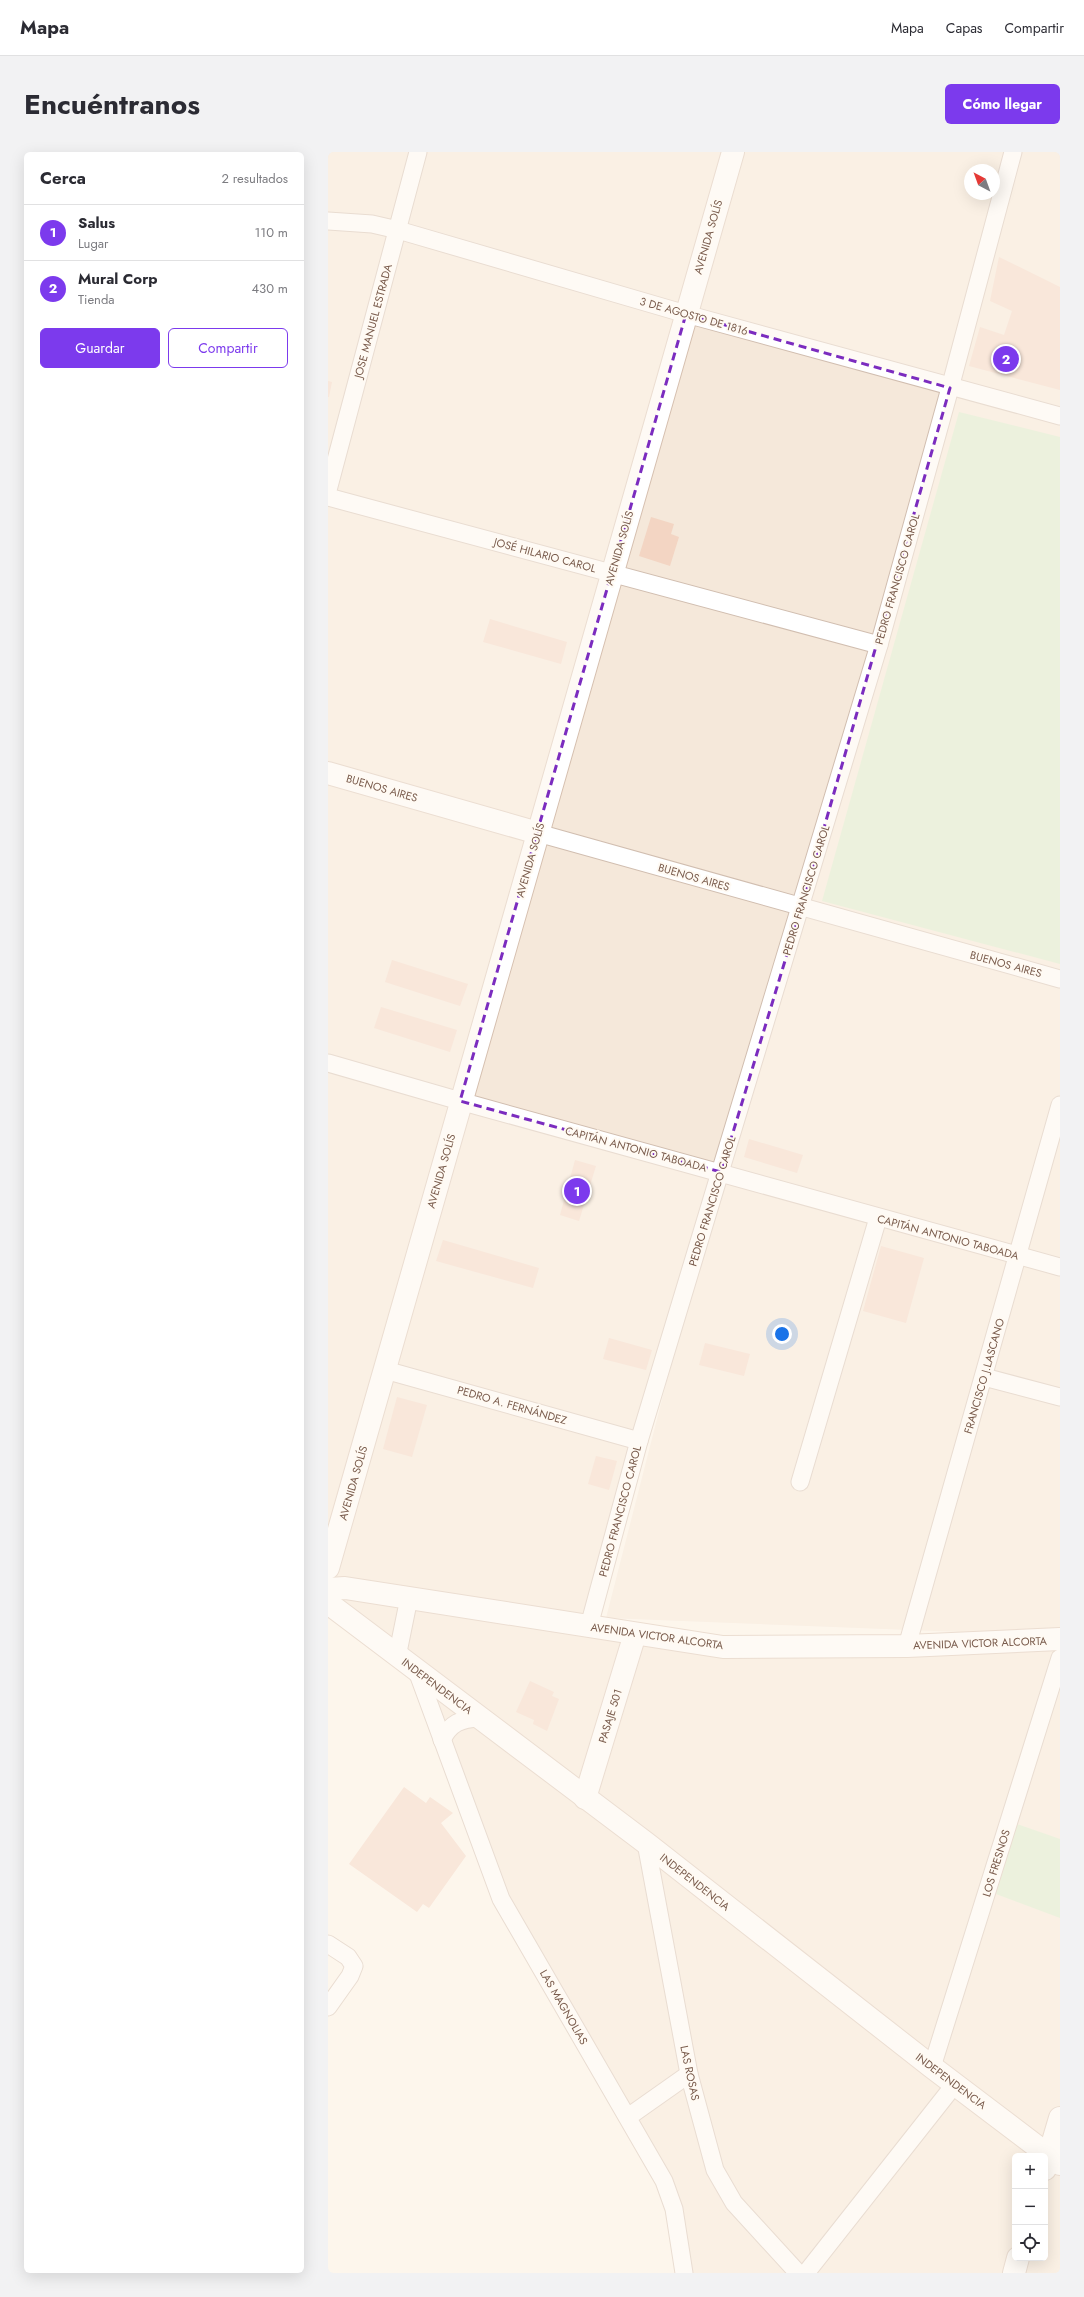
<!DOCTYPE html>
<html lang="es">
<meta charset="utf-8">
<style>
body{margin:0;font-family:Jost,sans-serif;background:#f2f2f3;color:#2b2b33}
.controls{position:absolute;right:12px;bottom:12px;display:grid;overflow:hidden;border-radius:6px;box-shadow:0 4px 16px #0002}
.controls button{width:36px;height:36px;display:grid;place-items:center;padding:0;border:0;border-bottom:1px solid #e1e1e2;background:#fff;color:#2b2b33;font:20px sans-serif}
.compass{position:absolute;left:636px;top:12px;width:36px;height:36px;border-radius:50%;background:#fff;box-shadow:0 4px 16px #0002;rotate:319deg}
.you{position:absolute;left:454px;top:1182px;width:14px;height:14px;margin:-10px;border:3px solid #fff;border-radius:50%;background:#1a73e8;box-shadow:0 0 0 6px #1a73e833}
.badge{display:grid;place-items:center;width:26px;height:26px;border-radius:50%;background:#7c3aed;color:#fff;font-size:13px;font-weight:700}
.pin{position:absolute;translate:-50% -50%;border:2px solid #fff;box-shadow:0 1px 4px #0006}
.list{margin:0;padding:0;list-style:none}
h2{display:flex;justify-content:space-between;align-items:center;height:52px;margin:0;padding:0 16px;font-size:17px}
h2 small{font-size:13px;font-weight:400;color:#7c7c81}
.list li{display:grid;grid-template-columns:26px 1fr auto;gap:12px;align-items:center;box-sizing:border-box;height:56px;padding:0 16px;border-top:1px solid #e1e1e2}
.list b{display:block;font-size:15px;white-space:nowrap}
.list p{margin:0;font-size:13px;white-space:nowrap;color:#7c7c81}
.list em{font-size:13px;font-style:normal;color:#7c7c81}
.actions{display:flex;gap:8px;padding:12px 16px}
.actions a{flex:1;padding:9px 0;border:1px solid #7c3aed;border-radius:6px;text-align:center;font-size:14px;color:#7c3aed}
.actions .main{background:#7c3aed;color:#fff}
.icon{flex:none;width:22px;height:22px;fill:none;stroke:currentColor;stroke-width:2;stroke-linecap:round;stroke-linejoin:round}
.map{position:relative;flex:none;width:732px;height:2121px;overflow:hidden;border-radius:6px}
header{display:flex;align-items:center;gap:24px;box-sizing:border-box;height:56px;padding:0 20px;background:#fff;border-bottom:1px solid #e1e1e2}
header strong{font-size:19px}
nav{display:flex;gap:22px;margin-inline-start:auto;font-size:14px}
.intro{display:flex;align-items:center;justify-content:space-between;box-sizing:border-box;height:96px;padding:0 24px}
h1{margin:0;font-size:28px}
.button{padding:10px 18px;border-radius:6px;background:#7c3aed;color:#fff;font-size:14px;font-weight:700}
main{display:flex;gap:24px;padding:0 24px}
aside{flex:1;background:#fff;border-radius:6px;box-shadow:0 4px 16px #0002}
.map>svg:first-child{display:block}
</style>
<header>
<strong>Mapa</strong>
<nav><a>Mapa</a><a>Capas</a><a>Compartir</a></nav>
</header>
<div class="intro"><h1>Encuéntranos</h1><a class="button">Cómo llegar</a></div>
<main>
<aside>
<h2>Cerca<small>2 resultados</small></h2>
<ul class="list">
<li><span class="badge">1</span><div><b>Salus</b><p>Lugar</p></div><em>110 m</em></li>
<li><span class="badge">2</span><div><b>Mural Corp</b><p>Tienda</p></div><em>430 m</em></li>
</ul>
<div class="actions"><a class="main">Guardar</a><a>Compartir</a></div>
</aside>
<div class="map">
<svg width="732" height="2121" viewBox="0 0 732 2121">
<rect width="100%" height="100%" fill="#fdf6ec"/>
<g fill="#f5e8da" fill-rule="evenodd">
<path d="M0,0H732V1484L278,1466L389,1033L257,1465L0,1436ZM642,18H666V42H642Z"/>
<path d="M8,1437L337,1491L732,1490V2121H362L350,2055L186,1762L90,1518L0,1450ZM687,2004H717V2106H687Z"/>
</g>
<g fill="#d8ecc9">
<polygon points="631,260 732,285 732,812 494,749"/>
<polygon points="689,1672 732,1687 732,1766 668,1742"/>
</g>
<g fill="#f3d5c3">
<polygon points="671,105 732,135 732,238 641,214 652,175 676,183 684,159 662,149"/>
<polygon points="0,229 4,230 1,245 0,245"/>
<polygon points="323,365 346,372 343,382 351,385 342,414 311,404"/>
<polygon points="162,467 239,490 233,512 155,490"/>
<polygon points="64,808 140,832 132,854 57,830"/>
<polygon points="53,855 129,878 122,900 46,876"/>
<polygon points="421,987 475,1003 469,1021 416,1005"/>
<polygon points="247,1008 268,1014 251,1069 232,1063"/>
<polygon points="115,1088 211,1116 205,1136 108,1109"/>
<polygon points="553,1094 596,1106 578,1171 535,1159"/>
<polygon points="281,1186 324,1198 318,1218 275,1207"/>
<polygon points="377,1191 422,1202 416,1224 371,1213"/>
<polygon points="69,1245 99,1253 84,1305 55,1297"/>
<polygon points="268,1304 289,1309 281,1338 260,1332"/>
<polygon points="202,1529 226,1540 224,1544 231,1547 219,1579 205,1572 206,1568 188,1560"/>
<polygon points="76,1635 98,1651 102,1645 125,1661 113,1671 138,1704 101,1756 95,1752 89,1760 21,1712"/>
</g>
<g fill="none" stroke-linecap="round" stroke-linejoin="round">
<g stroke="#d1beb0" stroke-width="19">
<g id="street">
<polyline points="0,69 44,72 70,78 358,162 732,264"/>
<polyline points="0,338 90,0"/>
<polyline points="0,345 551,493"/>
<polyline points="210,681 732,827"/>
<polyline points="0,911 132,949 732,1115"/>
<polyline points="57,1218 311,1289"/>
<polyline points="656,1225 732,1245"/>
<polyline points="472,1330 550,1066"/>
<polyline points="261,1474 311,1289 551,493 622,236 685,0"/>
<polyline points="579,1494 732,953"/>
<polyline points="69,1505 81,1446"/>
<polyline points="89,1519 173,1747 336,2029 346,2057 356,2121"/>
<path d="M114,1588C122,1571 133,1567 151,1566"/>
<polyline points="318,1691 361,1922 387,2018 406,2051 470,2121"/>
<polyline points="0,1792 20,1805 26,1814 22,1824 0,1855"/>
<polyline points="604,1915 732,1506"/>
<polyline points="300,1965 361,1922"/>
<polyline points="478,2121 627,1932"/>
</g>
</g>
<g stroke="#d6c0b0" stroke-width="24">
<g id="secondary">
<polyline points="0,621 210,681"/>
<polyline points="0,1416 405,0"/>
<polyline points="0,1437 17,1436 395,1495 579,1494 732,1487"/>
<polyline points="0,1451 318,1691 604,1915 732,2012"/>
<polyline points="257,1646 307,1482"/>
<polyline points="717,2017 732,1966"/>
<polyline points="686,2121 690,2106"/>
</g>
</g>
<use href="#street" stroke="#fff" stroke-width="17"/>
<use href="#secondary" stroke="#fff" stroke-width="22"/>
</g>
<path d="M0 0H732V2121H0ZM358,162L622,236L473,756L393,1020L132,949Z" fill="#fdf6ec" fill-opacity=".55" fill-rule="evenodd"/>
<path fill="none" stroke="#7b2cbf" stroke-width="3" stroke-dasharray="8 5" stroke-linejoin="round" d="M358,162L622,236L473,756L393,1020L132,949Z"/>
<g text-anchor="middle" dominant-baseline="central" stroke-width="4" stroke-linejoin="round" paint-order="stroke">
<g font-size="11" fill="#7a5c4d" stroke="#fffaf3">
<text transform="translate(380 85) rotate(-74)">AVENIDA SOLÍS</text>
<text transform="translate(366 164) rotate(16)">3 DE AGOSTO DE 1816</text>
<text transform="translate(45 169) rotate(-75)">JOSE MANUEL ESTRADA</text>
<text transform="translate(291 396) rotate(-74)">AVENIDA SOLÍS</text>
<text transform="translate(217 403) rotate(15)">JOSÉ HILARIO CAROL</text>
<text transform="translate(569 427) rotate(-74)">PEDRO FRANCISCO CAROL</text>
<text transform="translate(54 636) rotate(16)">BUENOS AIRES</text>
<text transform="translate(202 708) rotate(-74)">AVENIDA SOLÍS</text>
<text transform="translate(366 725) rotate(16)">BUENOS AIRES</text>
<text transform="translate(478 738) rotate(-73)">PEDRO FRANCISCO CAROL</text>
<text transform="translate(678 812) rotate(15)">BUENOS AIRES</text>
<text transform="translate(308 997) rotate(15)">CAPITÁN ANTONIO TABOADA</text>
<text transform="translate(113 1019) rotate(-74)">AVENIDA SOLÍS</text>
<text transform="translate(384 1049) rotate(-73)">PEDRO FRANCISCO CAROL</text>
<text transform="translate(620 1085) rotate(15)">CAPITÁN ANTONIO TABOADA</text>
<text transform="translate(656 1224) rotate(-74)">FRANCISCO J.LASCANO</text>
<text transform="translate(184 1253) rotate(16)">PEDRO A. FERNÁNDEZ</text>
<text transform="translate(25 1331) rotate(-74)">AVENIDA SOLÍS</text>
<text transform="translate(292 1359) rotate(-75)">PEDRO FRANCISCO CAROL</text>
<text transform="translate(329 1484) rotate(8)">AVENIDA VICTOR ALCORTA</text>
<text transform="translate(652 1491) rotate(-2)">AVENIDA VICTOR ALCORTA</text>
<text transform="translate(109 1534) rotate(37)">INDEPENDENCIA</text>
<text transform="translate(282 1564) rotate(-73)">PASAJE 501</text>
<text transform="translate(668 1711) rotate(-73)">LOS FRESNOS</text>
<text transform="translate(367 1730) rotate(38)">INDEPENDENCIA</text>
<text transform="translate(236 1855) rotate(60)">LAS MAGNOLIAS</text>
<text transform="translate(362 1921) rotate(78)">LAS ROSAS</text>
<text transform="translate(623 1929) rotate(37)">INDEPENDENCIA</text>
</g>
</g>
</svg>
<div class="controls">
<button>+</button>
<button>−</button>
<button><svg class="icon" aria-label="locate" viewBox="0 0 24 24"><circle cx="12" cy="12" r="6"/><path d="M12 2v4M12 18v4M2 12h4M18 12h4"/></svg></button>
</div>
<svg class="compass" viewBox="-18 -18 36 36"><path d="M0-13l5 13h-10z" fill="#e53935"/><path d="M0 13l5-13h-10z" fill="#7c7c81"/></svg>
<div class="you"></div>
<div class="pin badge" style="left:249px;top:1039px">1</div>
<div class="pin badge" style="left:678px;top:207px">2</div>
</div>
</main>
